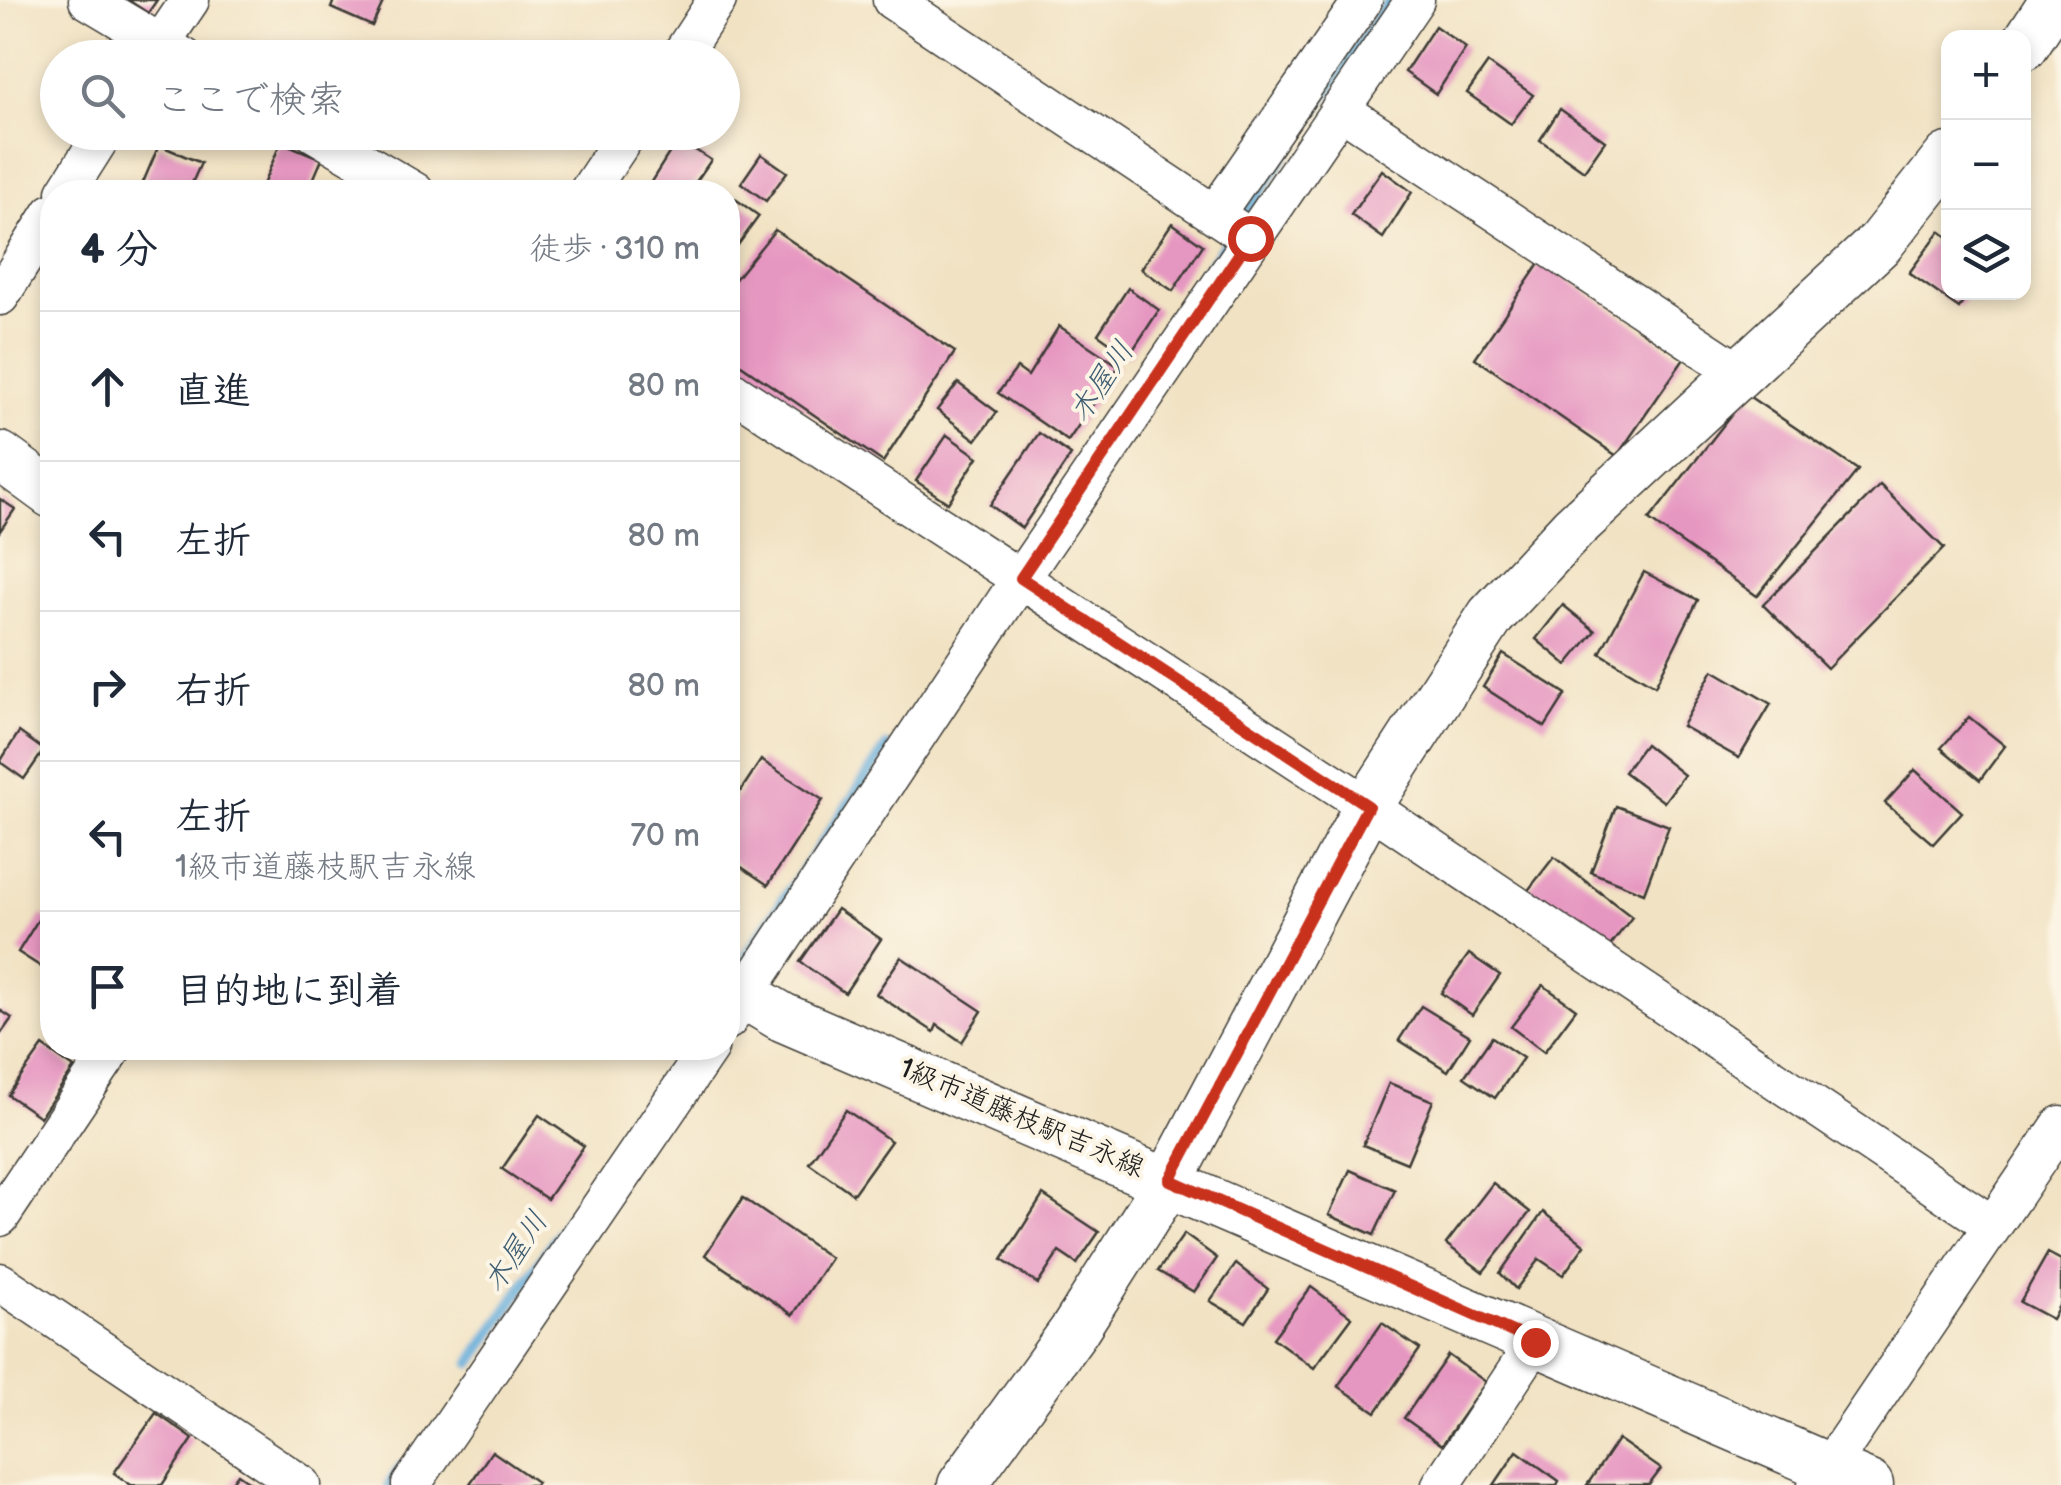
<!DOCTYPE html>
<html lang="ja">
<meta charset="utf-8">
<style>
body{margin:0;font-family:"Balsamiq Sans","Klee One",sans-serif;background:#f6f6f7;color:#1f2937}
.controls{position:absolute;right:30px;top:30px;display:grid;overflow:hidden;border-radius:20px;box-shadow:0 5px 15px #0003}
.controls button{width:90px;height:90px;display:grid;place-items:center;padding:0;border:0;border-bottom:2px solid #e0e1e3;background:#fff;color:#1f2937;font:50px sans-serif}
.stop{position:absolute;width:30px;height:30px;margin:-22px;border:8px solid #c8321e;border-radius:50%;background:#fff}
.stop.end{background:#c8321e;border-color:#fff;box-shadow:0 2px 10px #0008}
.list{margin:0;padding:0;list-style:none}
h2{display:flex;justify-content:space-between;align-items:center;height:130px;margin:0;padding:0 40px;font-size:42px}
h2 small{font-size:32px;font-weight:400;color:#747a83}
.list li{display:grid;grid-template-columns:65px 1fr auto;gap:30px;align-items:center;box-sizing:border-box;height:150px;padding:0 40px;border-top:2px solid #e0e1e3}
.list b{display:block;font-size:38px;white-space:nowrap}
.list p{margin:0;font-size:32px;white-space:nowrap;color:#747a83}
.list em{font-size:32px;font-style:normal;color:#747a83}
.icon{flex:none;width:55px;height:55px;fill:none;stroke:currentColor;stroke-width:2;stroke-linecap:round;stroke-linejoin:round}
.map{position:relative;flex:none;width:2061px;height:1485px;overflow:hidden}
.search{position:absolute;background:#fff;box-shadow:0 5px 15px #0003;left:40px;top:40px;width:700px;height:110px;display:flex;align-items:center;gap:25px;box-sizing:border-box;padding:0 35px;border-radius:55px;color:#747a83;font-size:38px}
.panel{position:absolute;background:#fff;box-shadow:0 5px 15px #0003;left:40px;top:180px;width:700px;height:880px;border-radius:40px}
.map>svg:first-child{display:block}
</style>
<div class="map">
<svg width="2061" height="1485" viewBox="0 0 2061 1485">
<rect width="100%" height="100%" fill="#fcf5e5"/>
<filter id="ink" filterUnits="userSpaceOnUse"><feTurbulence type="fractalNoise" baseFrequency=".01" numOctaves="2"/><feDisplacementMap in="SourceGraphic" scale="20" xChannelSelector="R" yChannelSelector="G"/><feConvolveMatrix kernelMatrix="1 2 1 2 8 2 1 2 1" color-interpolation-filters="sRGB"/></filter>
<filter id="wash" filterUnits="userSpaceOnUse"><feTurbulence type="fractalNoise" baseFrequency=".0048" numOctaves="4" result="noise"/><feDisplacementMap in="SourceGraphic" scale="40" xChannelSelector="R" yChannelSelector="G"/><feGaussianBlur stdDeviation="2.25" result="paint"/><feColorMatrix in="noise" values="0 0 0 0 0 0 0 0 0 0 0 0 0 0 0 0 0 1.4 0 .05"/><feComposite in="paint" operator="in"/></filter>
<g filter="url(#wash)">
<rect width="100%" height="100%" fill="#f1e2c3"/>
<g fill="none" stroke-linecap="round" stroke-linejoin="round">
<g stroke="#62abda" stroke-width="11">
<polyline points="1244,216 1390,0"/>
<polyline points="1160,341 1227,241"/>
<polyline points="746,955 887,747"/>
<polyline points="471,1363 684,1048"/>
<polyline points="389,1485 402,1466"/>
</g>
</g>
<g id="blocks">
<g fill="#e697c1">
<polygon points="128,0 157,0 148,13"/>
<polygon points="334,0 384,0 372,26 331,8"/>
<polygon points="1435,26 1466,48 1436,94 1405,72"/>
<polygon points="1488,63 1533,95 1511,124 1467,93"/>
<polygon points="1560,109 1605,141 1584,171 1540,140"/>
<polygon points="678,139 711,160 689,192 661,192 649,185"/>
<polygon points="281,142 322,159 308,192 260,192"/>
<polygon points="159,145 201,163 188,192 139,192"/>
<polygon points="761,154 787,172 766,201 741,183"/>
<polygon points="1382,170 1412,192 1383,238 1351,215"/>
<polygon points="734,198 759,216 738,245 728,237 728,206"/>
<polygon points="1172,223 1203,245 1173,291 1141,269"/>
<polygon points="775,230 955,352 883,462 728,356 728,288"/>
<polygon points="1940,231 1948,237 1948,292 1970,292 1959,308 1909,273"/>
<polygon points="1541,261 1684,359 1617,456 1475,358"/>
<polygon points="1128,288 1159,310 1129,356 1098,334"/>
<polygon points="1059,326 1119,366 1068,441 998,393 1017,368 1028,376"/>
<polygon points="958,383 997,412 976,440 937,410"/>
<polygon points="1747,395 1858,470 1757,596 1649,520"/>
<polygon points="1039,433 1071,455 1022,528 990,505"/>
<polygon points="947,435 978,457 948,503 916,481"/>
<polygon points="1880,485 1944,548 1827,668 1763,605"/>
<polygon points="0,499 15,509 0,531"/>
<polygon points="1644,572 1698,600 1655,686 1600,653"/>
<polygon points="1563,605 1595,631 1567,665 1536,639"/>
<polygon points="1503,654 1566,694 1545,727 1483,687"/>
<polygon points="1713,670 1771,704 1739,758 1682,726"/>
<polygon points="1969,717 2005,746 1980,780 1941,748"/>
<polygon points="19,732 44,750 24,779 0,762"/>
<polygon points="1645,744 1684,775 1664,802 1624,772"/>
<polygon points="761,760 823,800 768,885 728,858 728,810"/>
<polygon points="1915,770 1962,812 1933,844 1885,803"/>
<polygon points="1616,806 1669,826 1644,893 1591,872"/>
<polygon points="1554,857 1632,917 1604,954 1526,893"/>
<polygon points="837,909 881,939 845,993 800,962"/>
<polygon points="41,915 52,922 52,960 46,970 18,952"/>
<polygon points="1469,954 1500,975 1472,1015 1441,993"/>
<polygon points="901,957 982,1011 962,1042 937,1025 934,1032 876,994"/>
<polygon points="1543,985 1576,1009 1544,1052 1511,1027"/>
<polygon points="1421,1006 1470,1036 1448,1071 1399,1040"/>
<polygon points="0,1010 12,1018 0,1035"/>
<polygon points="1492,1037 1523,1058 1495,1098 1464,1077"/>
<polygon points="43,1046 74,1068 40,1117 8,1095"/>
<polygon points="1389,1083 1433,1101 1407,1163 1363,1145"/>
<polygon points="846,1110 891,1141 853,1194 809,1163"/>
<polygon points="539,1115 584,1146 547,1199 502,1169"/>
<polygon points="1350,1170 1395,1190 1374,1235 1329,1215"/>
<polygon points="1493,1183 1530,1212 1483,1272 1446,1244"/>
<polygon points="1043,1195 1099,1232 1077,1264 1059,1252 1038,1284 1002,1260"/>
<polygon points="743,1198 831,1258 793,1315 705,1255"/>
<polygon points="1543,1212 1585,1245 1563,1275 1539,1259 1516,1289 1500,1273"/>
<polygon points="1184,1234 1217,1258 1194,1292 1158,1271"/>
<polygon points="2048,1253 2061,1260 2061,1302 2052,1319 2020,1302"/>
<polygon points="1236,1264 1268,1289 1246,1322 1210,1301"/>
<polygon points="1311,1287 1352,1317 1314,1368 1273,1338"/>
<polygon points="1382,1323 1420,1349 1376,1412 1338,1386"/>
<polygon points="1448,1355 1486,1382 1442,1445 1404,1418"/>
<polygon points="156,1413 193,1439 162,1485 131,1485 114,1473"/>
<polygon points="1618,1439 1661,1469 1649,1485 1587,1485"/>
<polygon points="492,1451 537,1482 535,1485 469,1485"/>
<polygon points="1517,1451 1559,1481 1557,1485 1494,1485"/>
<polygon points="238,1474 254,1485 230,1485"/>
</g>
</g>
</g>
<g filter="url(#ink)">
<use href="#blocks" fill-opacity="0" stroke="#3c3a35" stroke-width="2.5"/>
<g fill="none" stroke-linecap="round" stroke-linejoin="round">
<g stroke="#3c3a35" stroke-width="41">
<g id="minor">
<polyline points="88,0 185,58"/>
<polyline points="892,0 1250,238"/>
<polyline points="151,58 190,0"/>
<polyline points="679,58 717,0"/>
<polyline points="1340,109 1743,375"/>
<polyline points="313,132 415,192"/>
<polyline points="66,192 104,132"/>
<polyline points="588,192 628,132"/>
<polyline points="1215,214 1363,0"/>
<polyline points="0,296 52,213"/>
<polyline points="728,388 1368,806 1992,1225"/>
<polyline points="728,1020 1021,578 1415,0"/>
<polyline points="0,1217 113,1048"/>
<polyline points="0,1282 302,1485"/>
<polyline points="411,1485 709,1048"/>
<polyline points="1441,1485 1535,1343"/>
<polyline points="1817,1485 2061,1125"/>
</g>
</g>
<g stroke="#3c3a35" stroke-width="51">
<g id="tertiary">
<polyline points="2024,46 2054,0"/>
<polyline points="0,456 52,494"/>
<polyline points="728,985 782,1017 1869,1485"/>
<polyline points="962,1485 1075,1329 1169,1181 1368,806 1491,616 1573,528 1880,243 1948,157"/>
</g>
</g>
<use href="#minor" stroke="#fff" stroke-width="38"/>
<use href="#tertiary" stroke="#fff" stroke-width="48"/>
</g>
</g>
<g fill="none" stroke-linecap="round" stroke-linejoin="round" filter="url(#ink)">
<polyline stroke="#c8321e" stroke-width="12" points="1250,238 1021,578 1368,806 1170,1180 1535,1342"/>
</g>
<g text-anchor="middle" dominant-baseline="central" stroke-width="8" stroke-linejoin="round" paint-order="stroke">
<g font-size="28" fill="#1c1c1c" stroke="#fcf5e5">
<text transform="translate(1022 1118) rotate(23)">1級市道藤枝駅吉永線</text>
</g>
<g font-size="30" font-style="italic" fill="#3c5c71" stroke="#fcf5e5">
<text transform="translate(1102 382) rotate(-56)">木屋川</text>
<text transform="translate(516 1252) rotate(-56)">木屋川</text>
</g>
</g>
</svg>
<div class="controls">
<button>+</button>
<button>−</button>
<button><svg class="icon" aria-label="layers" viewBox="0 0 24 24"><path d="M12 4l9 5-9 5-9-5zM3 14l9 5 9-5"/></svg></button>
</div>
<div class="stop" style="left:1250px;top:238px"></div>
<div class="stop end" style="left:1535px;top:1342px"></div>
<div class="search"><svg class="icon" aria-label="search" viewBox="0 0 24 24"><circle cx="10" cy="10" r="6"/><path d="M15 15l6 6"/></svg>ここで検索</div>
<section class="panel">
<h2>4 分<small>徒歩 · 310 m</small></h2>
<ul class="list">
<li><svg class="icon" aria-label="ahead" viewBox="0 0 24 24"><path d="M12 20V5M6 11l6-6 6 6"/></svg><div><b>直進</b></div><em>80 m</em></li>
<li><svg class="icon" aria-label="left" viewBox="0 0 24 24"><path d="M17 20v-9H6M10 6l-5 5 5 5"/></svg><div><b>左折</b></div><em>80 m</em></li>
<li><svg class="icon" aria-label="right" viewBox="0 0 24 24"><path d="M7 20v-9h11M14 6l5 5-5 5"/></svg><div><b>右折</b></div><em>80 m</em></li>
<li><svg class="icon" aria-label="left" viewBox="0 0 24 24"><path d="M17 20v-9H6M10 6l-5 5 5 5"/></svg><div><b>左折</b><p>1級市道藤枝駅吉永線</p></div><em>70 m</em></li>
<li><svg class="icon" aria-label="arrive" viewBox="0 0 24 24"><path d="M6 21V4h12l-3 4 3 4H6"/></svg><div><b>目的地に到着</b></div></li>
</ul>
</section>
</div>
